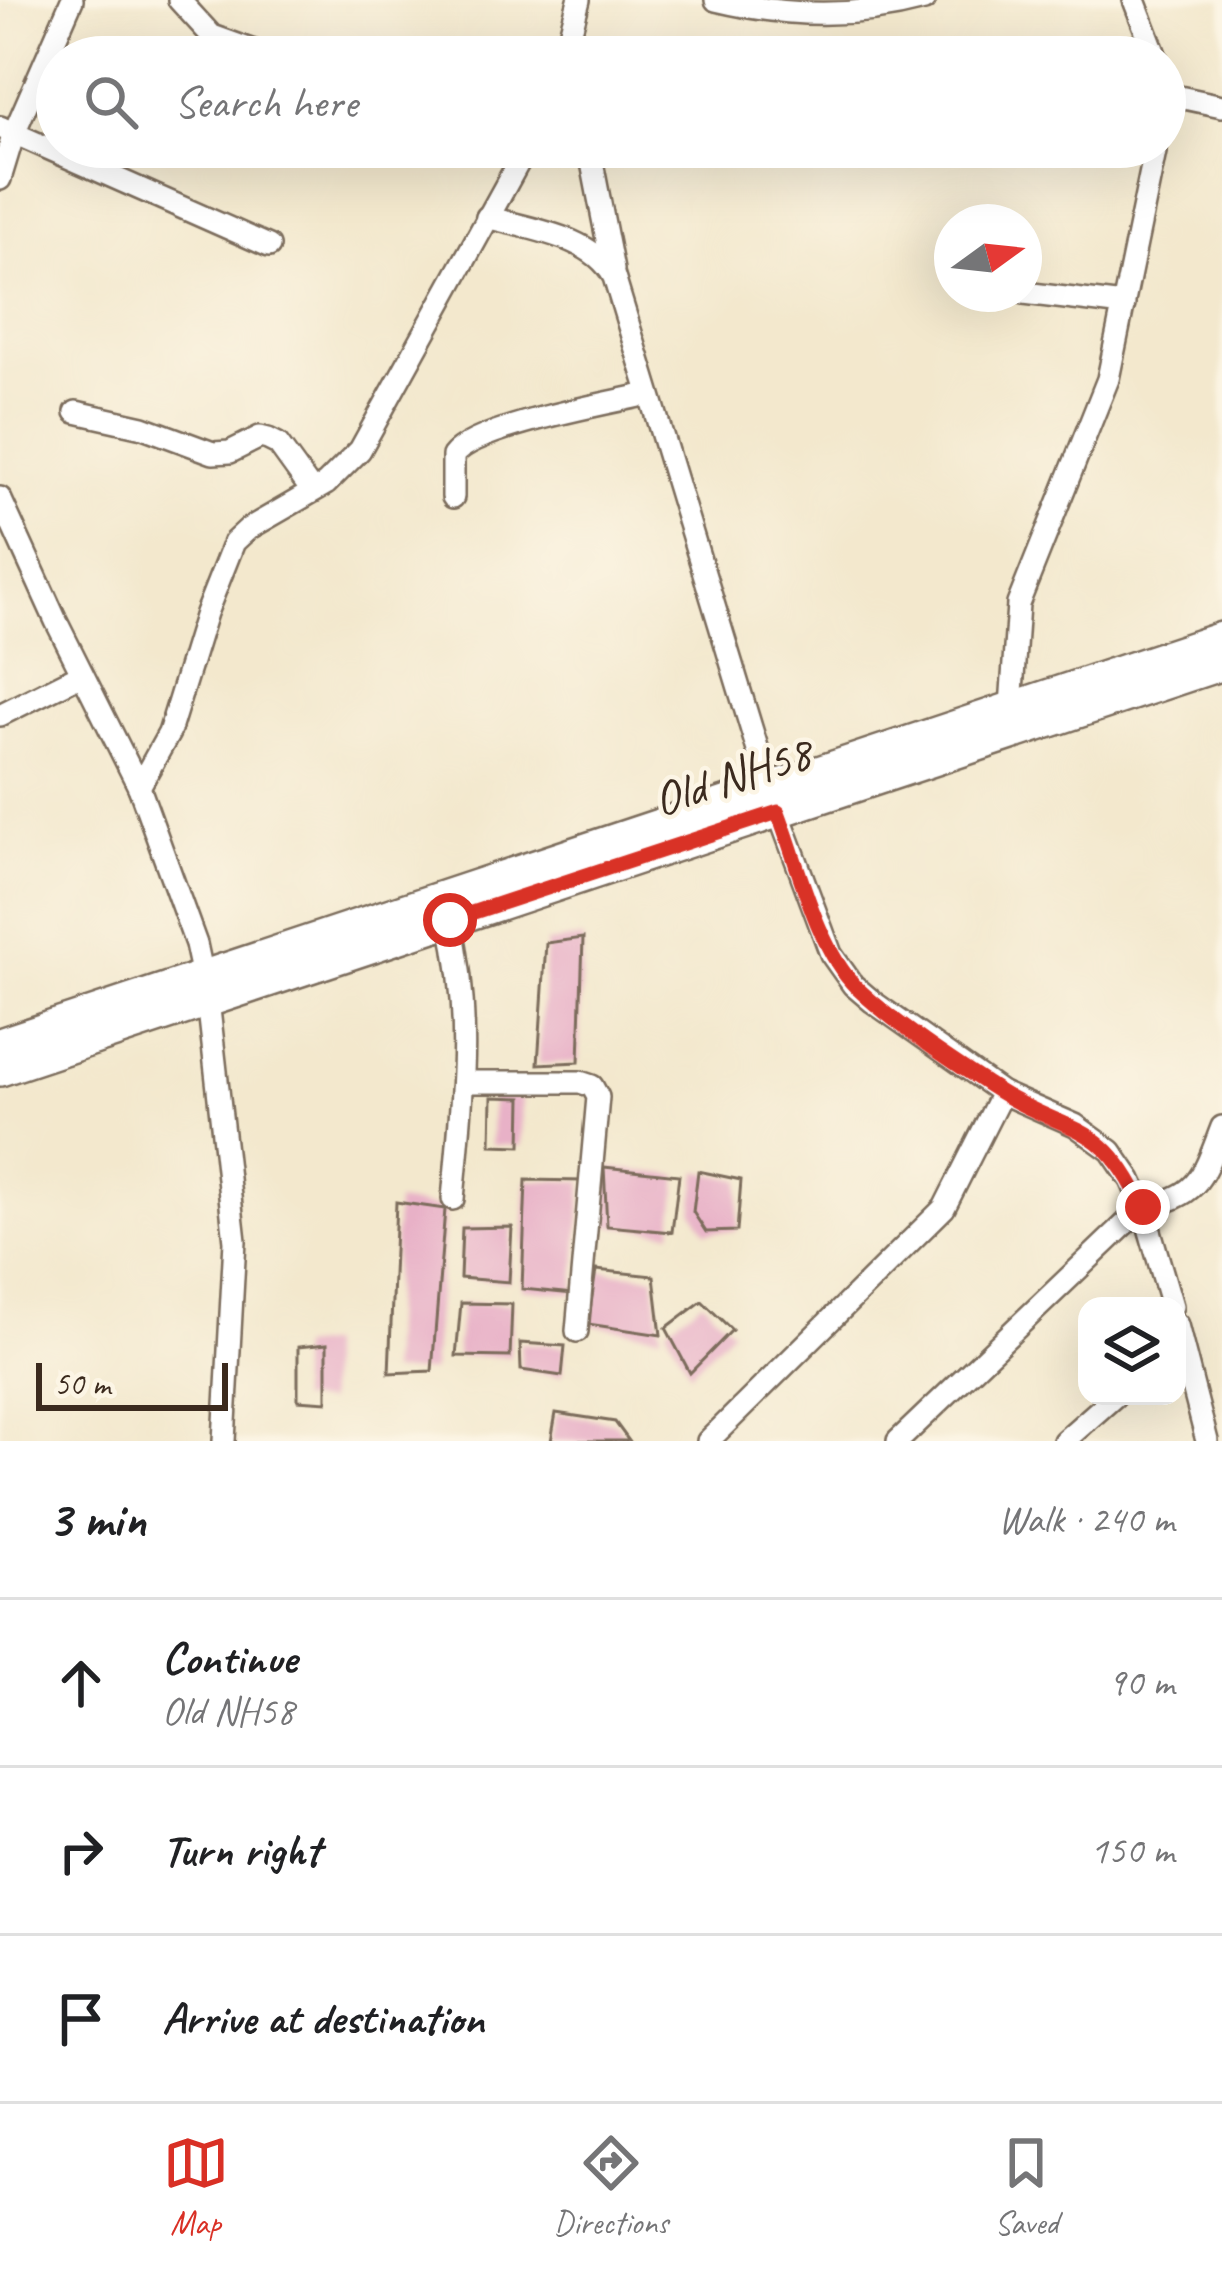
<!DOCTYPE html>
<meta charset="utf-8">
<style>
body{margin:0;font-family:Caveat,sans-serif;background:#f6f6f6;color:#202124}
.controls{position:absolute;right:36px;bottom:36px;display:grid;overflow:hidden;border-radius:24px;box-shadow:0 12px 48px #0002}
.controls button{width:108px;height:108px;display:grid;place-items:center;padding:0;border:0;border-bottom:3px solid #e0e0e0;background:#fff;color:#202124;font:60px sans-serif}
.compass{position:absolute;left:934px;top:204px;width:108px;height:108px;border-radius:50%;background:#fff;box-shadow:0 12px 48px #0002;rotate:75deg}
.scale{position:absolute;left:36px;bottom:30px;width:192px;box-sizing:border-box;padding-left:12px;border:6px solid #3b2a1e;border-top:0;font-size:33px;line-height:42px;white-space:nowrap;color:#3b2a1e;-webkit-text-stroke:9px #fcf5e5;paint-order:stroke}
.stop{position:absolute;width:36px;height:36px;margin:-27px;border:9px solid #d93025;border-radius:50%;background:#fff}
.stop.end{background:#d93025;border-color:#fff;box-shadow:0 3px 12px #0008}
.list{margin:0;padding:0;list-style:none}
h2{display:flex;justify-content:space-between;align-items:center;height:156px;margin:0;padding:0 48px;font-size:51px}
h2 small{font-size:39px;font-weight:400;color:#757577}
.list li{display:grid;grid-template-columns:78px 1fr auto;gap:36px;align-items:center;box-sizing:border-box;height:168px;padding:0 48px;border-top:3px solid #e0e0e0}
.list b{display:block;font-size:45px;white-space:nowrap}
.list p{margin:0;font-size:39px;white-space:nowrap;color:#757577}
.list em{font-size:39px;font-style:normal;color:#757577}
.icon{flex:none;width:66px;height:66px;fill:none;stroke:currentColor;stroke-width:2;stroke-linecap:round;stroke-linejoin:round}
.map{position:relative;flex:none;width:1222px;height:1441px;overflow:hidden}
.search{position:absolute;background:#fff;box-shadow:0 12px 48px #0002;left:36px;right:36px;top:36px;height:132px;display:flex;align-items:center;gap:30px;box-sizing:border-box;padding:0 42px;border-radius:66px;color:#757577;font-size:45px}
.sheet{height:660px;background:#fff}
nav{display:flex;justify-content:space-around;align-items:center;box-sizing:border-box;height:168px;border-top:3px solid #e0e0e0;background:#fff;font-size:33px;color:#757577}
nav a{display:grid;justify-items:center;gap:6px}
nav .on{color:#d93025}
.map>svg:first-child{display:block}
</style>
<div class="map">
<svg width="1222" height="1441" viewBox="0 0 1222 1441">
<rect width="100%" height="100%" fill="#fcf5e5"/>
<filter id="ink" filterUnits="userSpaceOnUse"><feTurbulence type="fractalNoise" baseFrequency=".00833" numOctaves="2"/><feDisplacementMap in="SourceGraphic" scale="24" xChannelSelector="R" yChannelSelector="G"/><feConvolveMatrix kernelMatrix="1 2 1 2 8 2 1 2 1" color-interpolation-filters="sRGB"/></filter>
<filter id="wash" filterUnits="userSpaceOnUse"><feTurbulence type="fractalNoise" baseFrequency=".004" numOctaves="4" result="noise"/><feDisplacementMap in="SourceGraphic" scale="48" xChannelSelector="R" yChannelSelector="G"/><feGaussianBlur stdDeviation="2.7" result="paint"/><feColorMatrix in="noise" values="0 0 0 0 0 0 0 0 0 0 0 0 0 0 0 0 0 1.4 0 .05"/><feComposite in="paint" operator="in"/></filter>
<g filter="url(#wash)">
<rect width="100%" height="100%" fill="#f3e8cd"/>
<g id="blocks">
<g fill="#e8b1c7">
<polygon points="583,938 579,1062 538,1064 546,943"/>
<polygon points="492,1097 522,1098 521,1146 491,1145"/>
<polygon points="604,1167 679,1175 672,1232 607,1226"/>
<polygon points="698,1171 741,1180 737,1231 706,1232 693,1212"/>
<polygon points="526,1180 583,1181 574,1294 522,1289"/>
<polygon points="396,1202 445,1209 432,1371 389,1373"/>
<polygon points="512,1227 509,1282 460,1278 462,1228"/>
<polygon points="596,1270 654,1276 661,1335 588,1324"/>
<polygon points="702,1301 732,1330 690,1373 666,1328"/>
<polygon points="461,1303 512,1304 510,1357 456,1356"/>
<polygon points="520,1343 565,1346 562,1376 521,1370"/>
<polygon points="327,1344 327,1402 298,1400 298,1347"/>
<polygon points="556,1413 615,1422 629,1441 551,1441"/>
</g>
</g>
</g>
<g filter="url(#ink)">
<use href="#blocks" fill-opacity="0" stroke="#7b6c5b" stroke-width="3"/>
<g fill="none" stroke-linecap="round" stroke-linejoin="round">
<g stroke="#7b6c5b" stroke-width="26">
<g id="street">
<polyline points="179,0 212,36 262,54"/>
<path d="M716,0C786,17 854,19 924,0"/>
<polyline points="1134,0 1156,57"/>
<polyline points="564,57 579,0"/>
<polyline points="1165,94 1222,106"/>
<polyline points="0,127 269,246"/>
<polyline points="499,147 523,153"/>
<polyline points="589,147 613,270"/>
<polyline points="0,179 14,133 72,0"/>
<path d="M487,217C528,229 593,236 614,277L770,790L831,954L853,985L873,1002L1002,1093L1075,1125L1111,1151L1131,1180L1143,1207L1172,1306"/>
<polyline points="1024,293 1124,305"/>
<polyline points="76,412 143,427 213,453 230,452 260,437 268,439 278,444 312,491"/>
<path d="M453,497V456C473,427 609,403 648,394"/>
<polyline points="0,498 56,621 139,787 196,944 208,1000 235,1241 224,1441"/>
<polyline points="1011,707 1018,604 1108,379 1156,147"/>
<polyline points="0,715 82,674"/>
<polyline points="139,787 169,733 206,613 234,542 248,529 326,484 360,450 527,147"/>
<path d="M450,920C473,1018 462,1100 453,1199"/>
<polyline points="465,1082 580,1082 592,1086 598,1097 577,1331"/>
<polyline points="1177,1325 1207,1441"/>
<polyline points="708,1441 944,1208 1002,1093"/>
<path d="M898,1441L1143,1207C1200,1197 1203,1176 1222,1127"/>
<polyline points="1064,1441 1115,1396"/>
</g>
</g>
<g stroke="#7b6c5b" stroke-width="38">
<g id="primary">
<polyline points="0,1045 1222,639"/>
<polyline points="0,1069 1222,663"/>
</g>
</g>
<use href="#street" stroke="#fff" stroke-width="21"/>
<use href="#primary" stroke="#fff" stroke-width="33"/>
</g>
</g>
<g fill="none" stroke-linecap="round" stroke-linejoin="round" filter="url(#ink)">
<path stroke="#d93025" stroke-width="15" d="M450,920L778,812C798,864 817,948 856,987C892,1022 955,1063 998,1091C1068,1135 1103,1118 1143,1207"/>
</g>
<g text-anchor="middle" dominant-baseline="central" stroke-width="9" stroke-linejoin="round" paint-order="stroke">
<g font-size="48" fill="#3b2a1e" stroke="#fcf5e5">
<text transform="translate(732 776) rotate(-18)">Old NH58</text>
</g>
</g>
</svg>
<div class="controls">
<button><svg class="icon" aria-label="layers" viewBox="0 0 24 24"><path d="M12 4l9 5-9 5-9-5zM3 14l9 5 9-5"/></svg></button>
</div>
<svg class="compass" viewBox="-18 -18 36 36"><path d="M0-13l5 13h-10z" fill="#e53935"/><path d="M0 13l5-13h-10z" fill="#757577"/></svg>
<div class="scale">50 m</div>
<div class="stop" style="left:450px;top:920px"></div>
<div class="stop end" style="left:1143px;top:1207px"></div>
<div class="search"><svg class="icon" aria-label="search" viewBox="0 0 24 24"><circle cx="10" cy="10" r="6"/><path d="M15 15l6 6"/></svg>Search here</div>
</div>
<section class="sheet">
<h2>3 min<small>Walk · 240 m</small></h2>
<ul class="list">
<li><svg class="icon" aria-label="ahead" viewBox="0 0 24 24"><path d="M12 20V5M6 11l6-6 6 6"/></svg><div><b>Continue</b><p>Old NH58</p></div><em>90 m</em></li>
<li><svg class="icon" aria-label="right" viewBox="0 0 24 24"><path d="M7 20v-9h11M14 6l5 5-5 5"/></svg><div><b>Turn right</b></div><em>150 m</em></li>
<li><svg class="icon" aria-label="arrive" viewBox="0 0 24 24"><path d="M6 21V4h12l-3 4 3 4H6"/></svg><div><b>Arrive at destination</b></div></li>
</ul>
</section>
<nav>
<a class="on"><svg class="icon" aria-label="map" viewBox="0 0 24 24"><path d="M3 6l6-2 6 2 6-2v14l-6 2-6-2-6 2zM9 4v14M15 6v14"/></svg>Map</a>
<a><svg class="icon" aria-label="directions" viewBox="0 0 24 24"><path d="M12 3l9 9-9 9-9-9zM9 14v-3h6M13 9l2 2-2 2"/></svg>Directions</a>
<a><svg class="icon" aria-label="saved" viewBox="0 0 24 24"><path d="M7 4h10v16l-5-4-5 4z"/></svg>Saved</a>
</nav>
